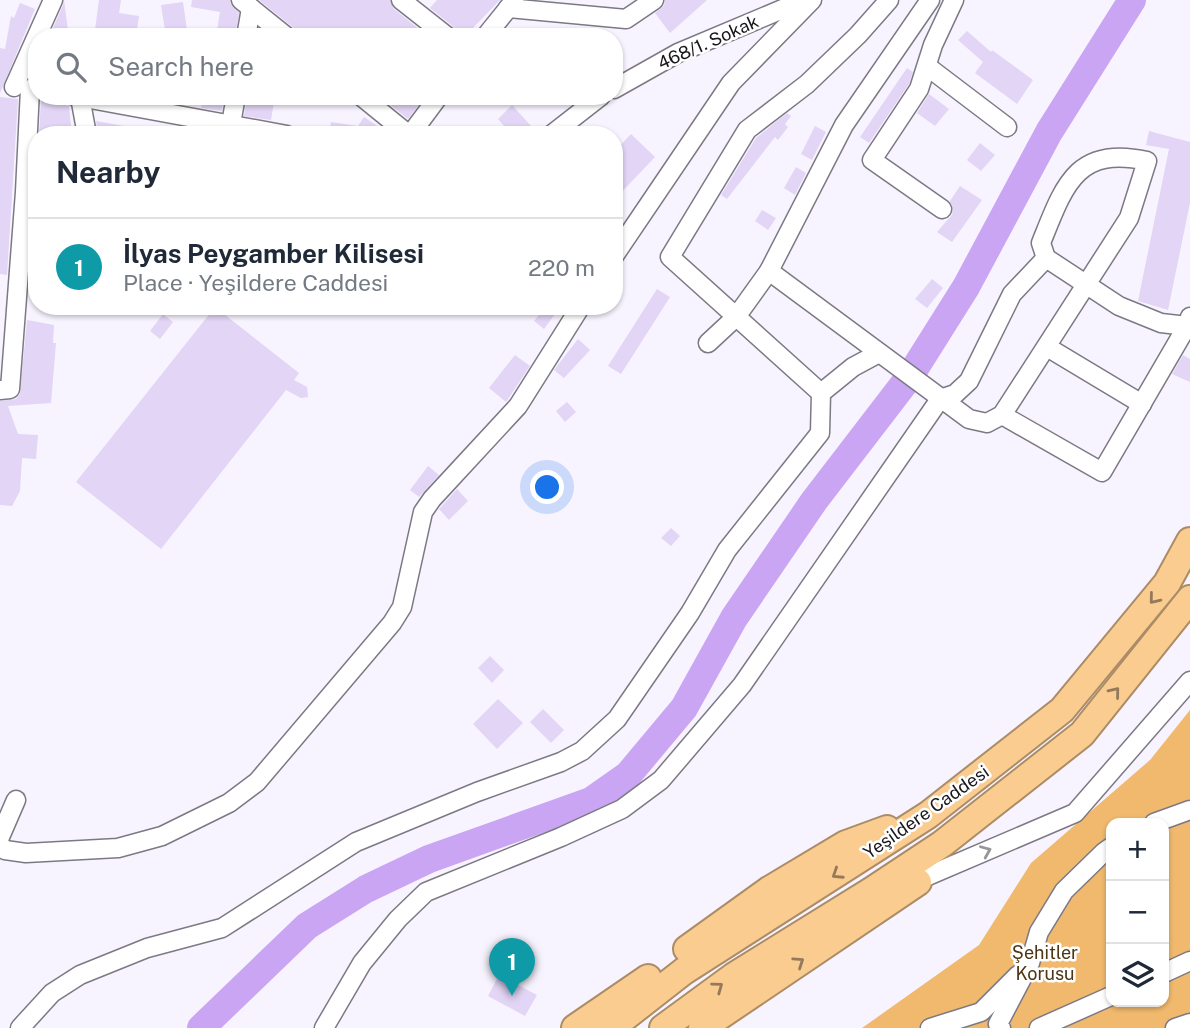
<!DOCTYPE html>
<meta charset="utf-8">
<style>
body{margin:0;font-family:"Public Sans",sans-serif;background:#f2f2f3;color:#1f2937}
.controls{position:absolute;right:21px;bottom:21px;display:grid;overflow:hidden;border-radius:14px;box-shadow:0 2px 5px #0004}
.controls button{width:63px;height:63px;display:grid;place-items:center;padding:0;border:0;border-bottom:2px solid #e0e1e3;background:#fff;color:#1f2937;font:35px sans-serif}
.you{position:absolute;left:548px;top:488px;width:24px;height:24px;margin:-18px;border:5px solid #fff;border-radius:50%;background:#1a73e8;box-shadow:0 0 0 10px #1a73e833}
.badge{display:grid;place-items:center;width:46px;height:46px;border-radius:50%;background:#1a73e8;color:#fff;font-size:23px;font-weight:700}
.pin{position:absolute;translate:-50% -58px;filter:drop-shadow(0 2px 4px #0008)}
.pin::after{content:'';position:absolute;top:37px;width:24px;height:21px;background:inherit;clip-path:polygon(0 0,100% 0,50% 100%)}
.list{margin:0;padding:0;list-style:none}
h2{display:flex;justify-content:space-between;align-items:center;height:91px;margin:0;padding:0 28px;font-size:30px}
h2 small{font-size:23px;font-weight:400;color:#747a83}
.list li{display:grid;grid-template-columns:46px 1fr auto;gap:21px;align-items:center;box-sizing:border-box;height:98px;padding:0 28px;border-top:2px solid #e0e1e3}
.list b{display:block;font-size:26px;white-space:nowrap}
.list p{margin:0;font-size:23px;white-space:nowrap;color:#747a83}
.list em{font-size:23px;font-style:normal;color:#747a83}
.icon{flex:none;width:38px;height:38px;fill:none;stroke:currentColor;stroke-width:2;stroke-linecap:round;stroke-linejoin:round}
.map{position:relative;flex:none;width:1190px;height:1028px;overflow:hidden}
.search{position:absolute;background:#fff;box-shadow:0 2px 5px #0004;left:28px;top:28px;width:595px;height:77px;display:flex;align-items:center;gap:18px;box-sizing:border-box;padding:0 24px;border-radius:28px;color:#747a83;font-size:26px}
.panel{position:absolute;background:#fff;box-shadow:0 2px 5px #0004;left:28px;top:126px;width:595px;height:189px;border-radius:28px}
.map>svg:first-child{display:block}
</style>
<div class="map">
<svg width="1190" height="1028" viewBox="0 0 1190 1028">
<rect width="100%" height="100%" fill="#f8f4ff"/>
<path fill="#f0b96d" fill-rule="evenodd" d="M1190,710V1028H862L979,945L1031,863L1150,760ZM1111,823H1164V1002H1111Z"/>
<g fill="none" stroke-linecap="round" stroke-linejoin="round">
<polyline stroke="#c9a5f3" stroke-width="28" points="201,1028 307,926 366,889 429,859 591,801 628,775 684,708 734,618 814,501 910,376 966,287 1049,132 1132,0"/>
</g>
<g fill="#e2d5f5">
<polygon points="64,0 69,37 49,37 63,5"/>
<polygon points="99,0 121,0 119,13 139,16 136,37 94,37"/>
<polygon points="192,0 230,0 231,5 239,13 235,37 216,37 220,12 191,7"/>
<polygon points="259,0 390,0 394,9 429,37 298,37 294,28"/>
<polygon points="437,0 500,0 464,37 459,37 455,28 430,8"/>
<polygon points="665,0 707,0 670,33 655,13 664,6"/>
<polygon points="183,2 188,37 166,37 161,5"/>
<polygon points="20,3 35,9 0,93 0,48 5,49 11,16 14,18"/>
<polygon points="967,31 991,52 992,50 1033,80 1017,104 975,73 983,62 958,40"/>
<polygon points="907,68 913,72 909,84 869,143 860,137"/>
<polygon points="929,94 949,109 935,126 917,113"/>
<polygon points="203,96 224,96 222,111 201,108"/>
<polygon points="247,96 275,96 271,120 244,116"/>
<polygon points="379,96 425,96 408,119"/>
<polygon points="0,97 18,99 7,275 0,274"/>
<polygon points="41,99 69,106 72,135 39,135"/>
<polygon points="512,105 532,127 524,135 512,135 498,119"/>
<polygon points="787,113 791,116 785,124 788,127 778,140 775,137 727,199 721,195 756,138"/>
<polygon points="364,117 391,135 329,135 331,122 358,126"/>
<polygon points="96,121 136,128 135,135 98,135"/>
<polygon points="815,126 826,132 812,160 801,154"/>
<polygon points="1149,131 1190,142 1190,203 1168,310 1138,301 1169,149 1146,145"/>
<polygon points="631,134 655,157 614,200 614,152"/>
<polygon points="980,143 995,155 981,171 967,160"/>
<polygon points="796,167 806,173 795,195 784,188"/>
<polygon points="37,185 37,278 30,277"/>
<polygon points="960,186 982,200 952,242 937,232 952,215 953,209 950,201"/>
<polygon points="762,210 776,218 768,230 755,221"/>
<polygon points="932,279 943,288 927,308 915,299"/>
<polygon points="657,289 670,297 621,374 608,366"/>
<polygon points="546,306 561,306 544,329 534,321"/>
<polygon points="215,307 299,373 294,380 307,387 308,397 301,398 286,390 161,549 76,482"/>
<polygon points="163,314 173,322 160,339 150,331"/>
<polygon points="27,320 54,325 53,343 56,343 51,403 8,406 18,434 38,435 36,459 22,458 20,491 12,506 0,505 0,401 16,399 20,394"/>
<polygon points="578,339 590,350 564,378 554,370"/>
<polygon points="515,355 530,366 506,402 489,388"/>
<polygon points="1183,355 1190,359 1190,382 1172,374"/>
<polygon points="567,402 576,412 565,422 556,411"/>
<polygon points="428,466 439,475 419,497 410,490"/>
<polygon points="457,489 468,501 449,520 439,509"/>
<polygon points="671,528 680,536 671,546 661,538"/>
<polygon points="490,656 504,670 492,683 478,668"/>
<polygon points="498,699 523,723 497,749 473,724"/>
<polygon points="543,709 564,730 551,743 530,722"/>
<polygon points="499,975 537,995 525,1016 488,996"/>
</g>
<g fill="none" stroke-linecap="round" stroke-linejoin="round">
<g stroke="#7d7984" stroke-width="21">
<g id="minor">
<polyline points="241,0 287,37"/>
<polyline points="401,0 448,37"/>
<path d="M930,0L844,125L769,271L969,419L987,423L1002,415L1129,218L1147,161C1076,145 1064,186 1041,243L1046,258L1119,306L1161,323L1187,326L1190,317"/>
<polyline points="508,8 626,19 654,0"/>
<polyline points="246,37 251,8"/>
<polyline points="485,37 514,1"/>
<polyline points="928,67 1007,127"/>
<polyline points="14,87 53,0"/>
<polyline points="614,89 678,53 804,0"/>
<polyline points="74,96 287,135"/>
<polyline points="361,96 409,135"/>
<polyline points="80,97 87,135"/>
<polyline points="229,135 236,96"/>
<polyline points="410,135 439,96"/>
<polyline points="551,135 601,96"/>
<polyline points="942,209 872,160 919,89 933,45 954,0"/>
<polyline points="614,256 731,83 812,0"/>
<polyline points="708,343 736,317 769,271"/>
<polyline points="1047,347 1142,404"/>
<polyline points="0,390 10,389 25,192 30,89"/>
<polyline points="821,393 670,257 747,130 807,84 858,35 889,0"/>
<polyline points="1002,415 1102,472 1187,326"/>
<polyline points="1154,823 1190,810"/>
<polyline points="0,837 16,800"/>
<polyline points="0,845 5,850 26,853 118,848 162,836 229,803 257,782 392,623 402,607 423,512 432,499 518,406 581,306"/>
<polyline points="923,878 1075,813 1190,681"/>
<polyline points="1164,973 1190,961"/>
<polyline points="20,1028 52,993 80,975 147,948 222,928 356,842 477,792 561,762 582,751 617,719 690,613 727,550 820,433 821,393 853,367 879,353"/>
<polyline points="324,1028 362,963 398,919 426,892 561,837 622,809 661,780 742,685 940,399 955,394 969,381 1012,294 1046,258"/>
<polyline points="930,1028 981,1012 1018,975"/>
<polyline points="1001,1028 998,1024 1030,963 1039,932 1064,891 1104,852 1111,847"/>
<polyline points="1039,1028 1111,996"/>
<polyline points="1175,1028 1190,1023"/>
</g>
</g>
<g stroke="#ab8c66" stroke-width="30">
<g id="highway">
<polyline points="687,949 769,890 846,844 887,829"/>
<polyline points="575,1028 648,978"/>
<polyline points="611,1028 684,971 928,815 1062,710 1167,583 1190,541"/>
<polyline points="663,1028 734,976 871,891 942,844 1082,734 1190,599"/>
<polyline points="702,1028 918,882"/>
</g>
</g>
<use href="#minor" stroke="#fff" stroke-width="18"/>
<use href="#highway" stroke="#facc8f" stroke-width="26"/>
</g>
<defs><path id="oneway-chevron" d="M-2-3.5L2.5 0L-2 3.5" fill="none" stroke-width="1.6" stroke-linecap="round" stroke-linejoin="round" transform="scale(1.75)"/></defs>
<g stroke="#947a5b">
<use href="#oneway-chevron" transform="translate(1154 599) rotate(129)"/>
<use href="#oneway-chevron" transform="translate(1115 692) rotate(-51)"/>
<use href="#oneway-chevron" transform="translate(837 874) rotate(147)"/>
<use href="#oneway-chevron" transform="translate(799 962) rotate(-34)"/>
<use href="#oneway-chevron" transform="translate(718 987) rotate(-36)"/>
</g>
<use stroke="#979698" href="#oneway-chevron" transform="translate(986 851) rotate(-23)"/>
<g text-anchor="middle" dominant-baseline="central" stroke-width="5" stroke-linejoin="round" paint-order="stroke">
<g font-size="18" fill="#18161b" stroke="#fff">
<text transform="translate(708 42) rotate(-24)">468/1. Sokak</text>
<text transform="translate(926 812) rotate(-35)">Yeşildere Caddesi</text>
</g>
<g font-size="18" fill="#4c3615" stroke="#fff">
<text x="1045" y="952">Şehitler<tspan x="1045" dy="21">Korusu</tspan></text>
</g>
</g>
</svg>
<div class="controls">
<button>+</button>
<button>−</button>
<button><svg class="icon" aria-label="layers" viewBox="0 0 24 24"><path d="M12 4l9 5-9 5-9-5zM3 14l9 5 9-5"/></svg></button>
</div>
<div class="you"></div>
<div class="pin badge" style="left:512px;top:996px;background:#0f9aa8">1</div>
<div class="search"><svg class="icon" aria-label="search" viewBox="0 0 24 24"><circle cx="10" cy="10" r="6"/><path d="M15 15l6 6"/></svg>Search here</div>
<section class="panel">
<h2>Nearby<small></small></h2>
<ul class="list">
<li><span class="badge" style="background:#0f9aa8">1</span><div><b>İlyas Peygamber Kilisesi</b><p>Place · Yeşildere Caddesi</p></div><em>220 m</em></li>
</ul>
</section>
</div>
